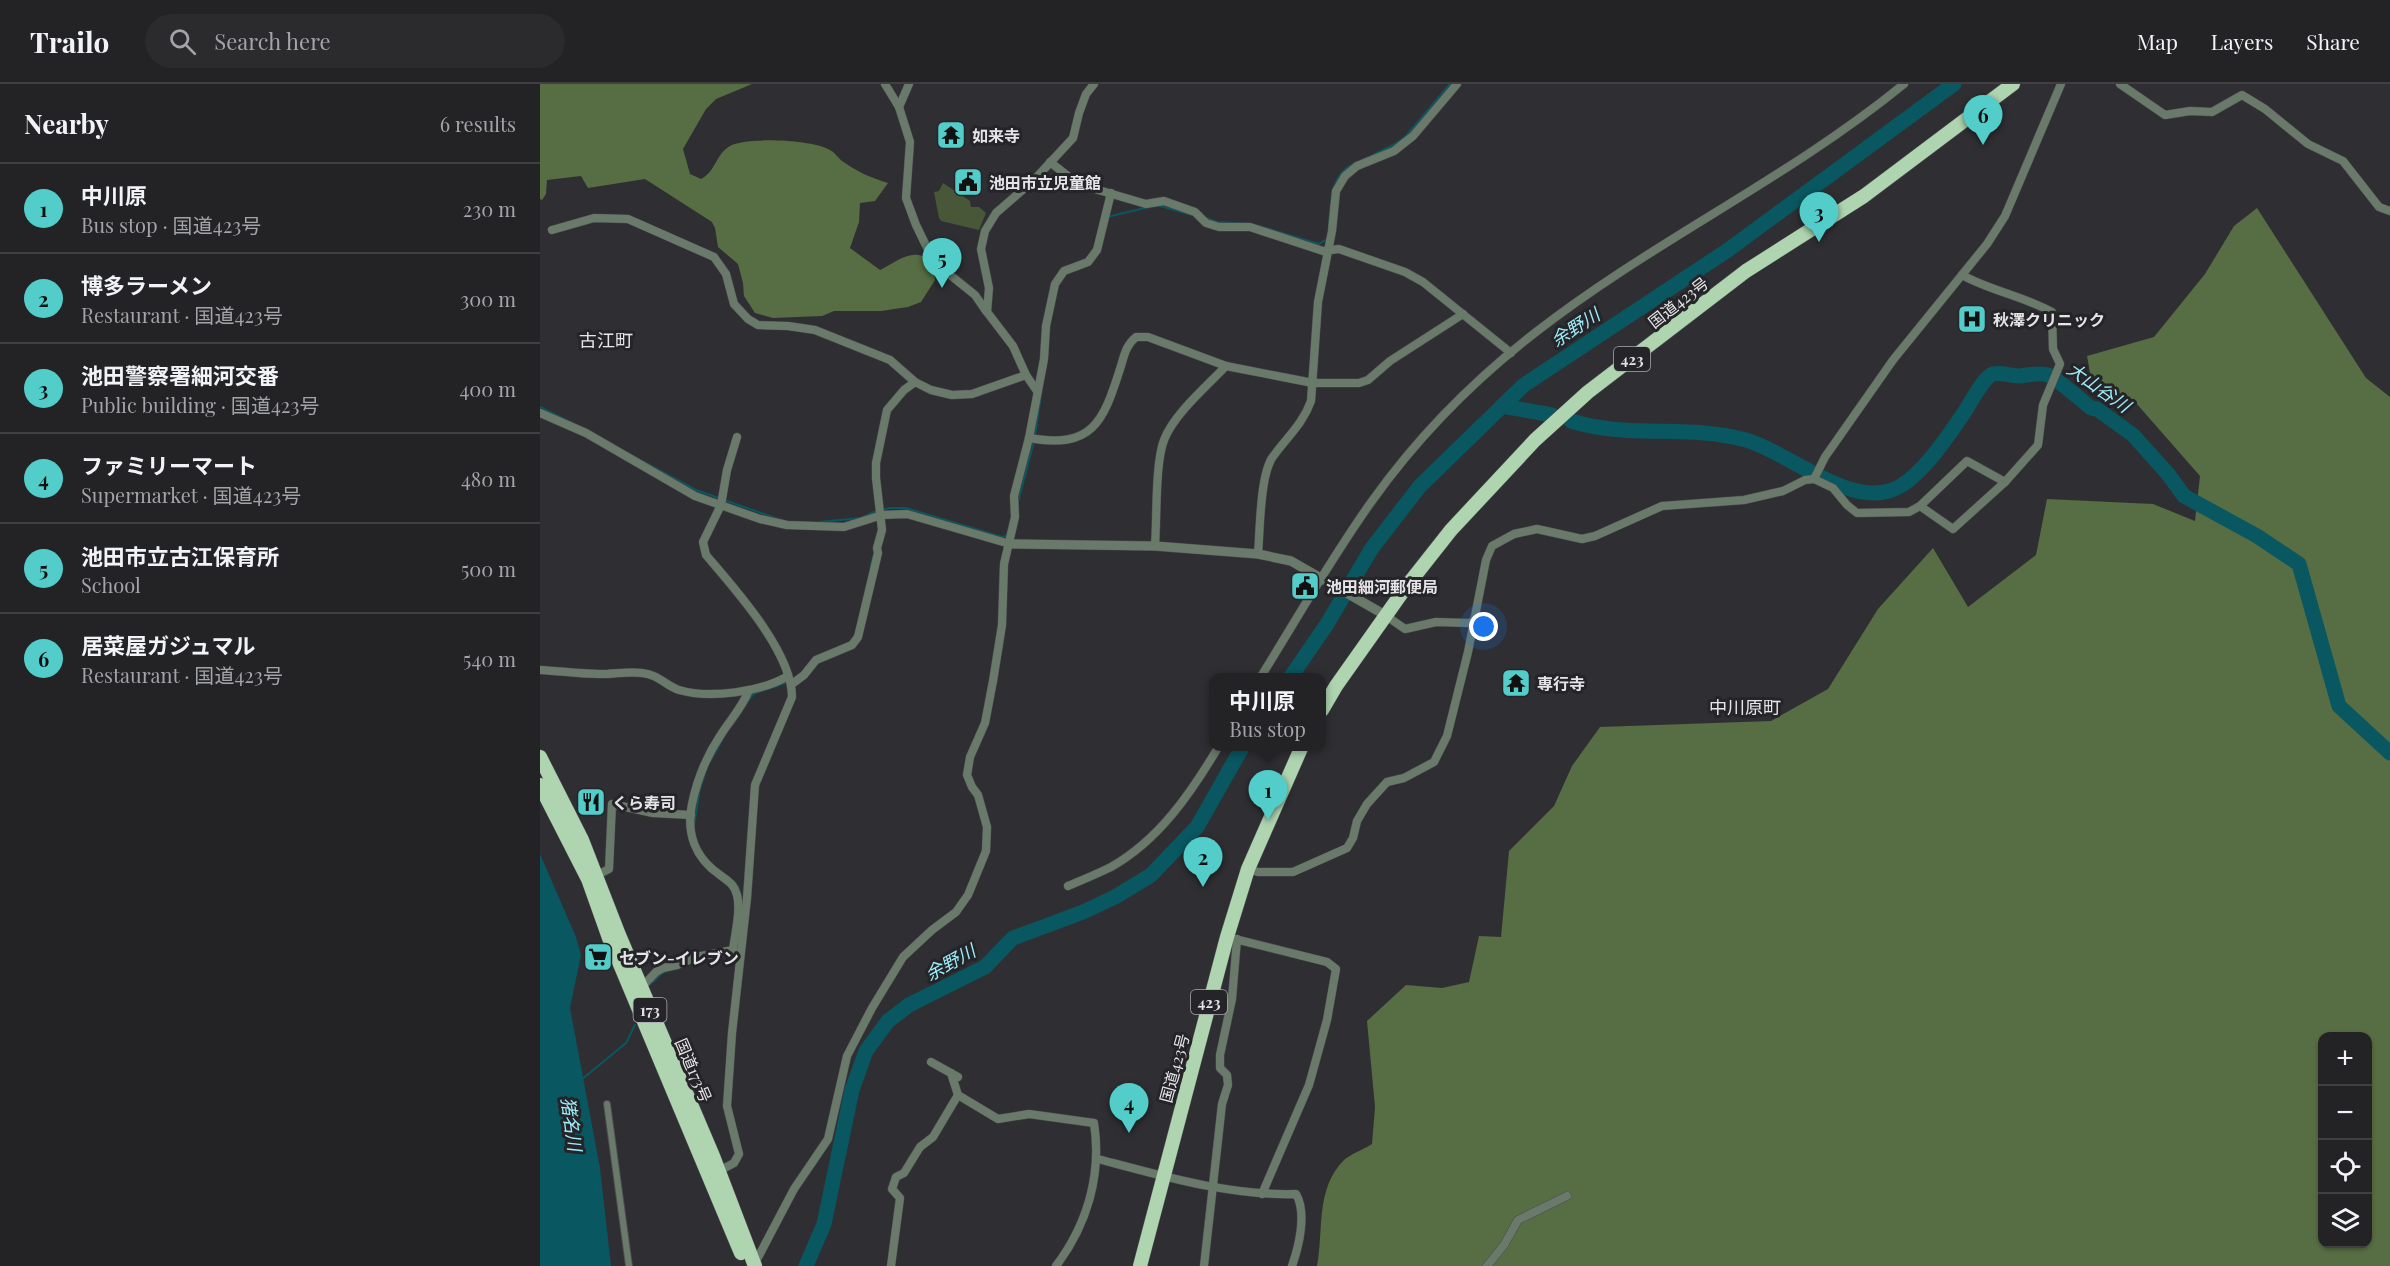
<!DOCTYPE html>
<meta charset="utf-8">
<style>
body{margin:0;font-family:"Playfair Display","Noto Sans JP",serif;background:#2b2b2e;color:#f1f3f6}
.controls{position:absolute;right:18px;bottom:18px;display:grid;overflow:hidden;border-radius:12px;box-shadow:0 2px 4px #0004}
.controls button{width:54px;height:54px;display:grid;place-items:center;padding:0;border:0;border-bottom:2px solid #404043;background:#232326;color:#f1f3f6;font:30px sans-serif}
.you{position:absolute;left:944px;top:543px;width:21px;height:21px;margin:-15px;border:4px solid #fff;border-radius:50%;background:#1a73e8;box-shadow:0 0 0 9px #1a73e833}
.badge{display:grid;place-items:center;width:39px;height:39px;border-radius:50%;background:#53cdca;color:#111;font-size:20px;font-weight:700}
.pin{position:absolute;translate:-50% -50px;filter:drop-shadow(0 2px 3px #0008)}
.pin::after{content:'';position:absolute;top:32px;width:21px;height:18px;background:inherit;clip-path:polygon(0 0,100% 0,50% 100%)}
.popup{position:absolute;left:669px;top:589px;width:117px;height:78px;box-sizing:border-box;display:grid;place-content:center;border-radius:12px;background:#232326;filter:drop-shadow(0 2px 4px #0005);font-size:20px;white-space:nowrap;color:#a3a4a7}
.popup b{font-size:22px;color:#f1f3f6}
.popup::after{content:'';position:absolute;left:50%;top:100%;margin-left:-12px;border:12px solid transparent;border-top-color:#232326}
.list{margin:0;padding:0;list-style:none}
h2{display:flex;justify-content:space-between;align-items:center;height:78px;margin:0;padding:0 24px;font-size:26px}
h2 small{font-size:20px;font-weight:400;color:#a3a4a7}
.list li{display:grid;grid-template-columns:39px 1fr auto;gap:18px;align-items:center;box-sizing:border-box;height:90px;padding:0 24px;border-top:2px solid #404043}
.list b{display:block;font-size:22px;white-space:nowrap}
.list p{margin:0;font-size:20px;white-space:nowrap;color:#a3a4a7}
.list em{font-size:20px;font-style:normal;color:#a3a4a7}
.icon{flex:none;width:33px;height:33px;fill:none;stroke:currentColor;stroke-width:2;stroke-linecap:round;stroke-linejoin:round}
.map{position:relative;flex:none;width:1850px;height:1182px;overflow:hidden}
header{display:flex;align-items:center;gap:36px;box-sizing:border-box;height:84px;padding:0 30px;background:#232326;border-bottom:2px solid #404043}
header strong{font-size:28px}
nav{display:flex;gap:33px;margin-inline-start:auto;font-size:21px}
.search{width:420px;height:54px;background:#2b2b2e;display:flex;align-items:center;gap:15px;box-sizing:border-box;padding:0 21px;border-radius:33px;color:#a3a4a7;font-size:22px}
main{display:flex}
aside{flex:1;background:#232326}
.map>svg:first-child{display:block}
</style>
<header>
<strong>Trailo</strong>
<div class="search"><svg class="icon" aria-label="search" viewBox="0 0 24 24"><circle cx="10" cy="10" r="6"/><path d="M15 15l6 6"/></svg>Search here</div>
<nav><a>Map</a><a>Layers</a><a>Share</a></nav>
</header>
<main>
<aside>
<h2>Nearby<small>6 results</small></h2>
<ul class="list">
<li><span class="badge">1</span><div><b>中川原</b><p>Bus stop · 国道423号</p></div><em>230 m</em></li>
<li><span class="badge">2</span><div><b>博多ラーメン</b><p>Restaurant · 国道423号</p></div><em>300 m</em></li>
<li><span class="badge">3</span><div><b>池田警察署細河交番</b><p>Public building · 国道423号</p></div><em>400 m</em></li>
<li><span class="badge">4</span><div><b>ファミリーマート</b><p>Supermarket · 国道423号</p></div><em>480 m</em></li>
<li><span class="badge">5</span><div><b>池田市立古江保育所</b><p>School</p></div><em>500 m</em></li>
<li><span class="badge">6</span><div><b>居菜屋ガジュマル</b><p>Restaurant · 国道423号</p></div><em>540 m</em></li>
</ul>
</aside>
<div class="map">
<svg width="1850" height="1182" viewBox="0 0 1850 1182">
<rect width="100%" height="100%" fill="#2f2f33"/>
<polygon fill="#475738" points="403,99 430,117 431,123 439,123 446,129 439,146 401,137 399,134 394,108 399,107"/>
<g fill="#576d43" fill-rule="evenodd">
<path d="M0,0H212L176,15L166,25L143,65L150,90L161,95C176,88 176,68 192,61C210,53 270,56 288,65C295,68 297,73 302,77C316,87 331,94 348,99L335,117L320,119L319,138L310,164L340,186C360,176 373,162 394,178L395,196L381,218L368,223L341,227H294L282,232L233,234L215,229L204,212L203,199L198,180L178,163L175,144L172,138L105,95L48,104L41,92L7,96L6,110L2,116L0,115Z"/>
<path d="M1717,124L1826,294L1850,313V1182H777C784,1146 775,1105 804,1076C811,1070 824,1065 832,1060L835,1023L827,937L866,901L902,904L929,898L939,852L961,853L969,767L1014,722L1032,682L1060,643L1231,637L1288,605L1338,525L1393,464L1428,523L1496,471L1507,415L1613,420L1655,437L1660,392L1596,319L1551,294L1547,272L1614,253L1665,190L1694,142ZM1782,952H1828V1160H1782Z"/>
</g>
<polygon fill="#095760" points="0,770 36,853 41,871 30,924 60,1084 71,1182 0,1182"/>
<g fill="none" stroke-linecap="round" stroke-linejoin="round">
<g stroke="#095760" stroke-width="2">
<polyline points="821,77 855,60 866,52 910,0"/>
<polyline points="617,121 652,131"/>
<polyline points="567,133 609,123"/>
<polyline points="666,134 677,138 708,140"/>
<polyline points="719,142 779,160 787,155"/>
<path d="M789,144C791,119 789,91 815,79"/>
<polyline points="0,323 38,342"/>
<polyline points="495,352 502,304"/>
<polyline points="87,369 156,406 179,414"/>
<polyline points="184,416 241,436"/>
<polyline points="478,418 494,357"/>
<polyline points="335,432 334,428 349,424 366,424 462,453 466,452 468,447"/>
<polyline points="279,438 321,434 334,428"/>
<polyline points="331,481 335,466"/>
<path d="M191,642C198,635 209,613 214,610C220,606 237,603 247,598"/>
<polyline points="171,676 186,649"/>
<polyline points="154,742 159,709 166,686"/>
<path d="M186,791C196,798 200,803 201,815"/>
<polyline points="170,874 197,868 199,854"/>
<polyline points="113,898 122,889 150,879"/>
<polyline points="41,996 86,959 95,941"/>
</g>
<g stroke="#095760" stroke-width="15">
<polyline points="962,322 1012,331"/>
<path d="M1031,337C1088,355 1149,340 1206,356C1248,368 1304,420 1349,407C1376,400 1406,355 1421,333C1429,323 1442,294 1453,290C1461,288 1472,292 1480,292C1488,291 1501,288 1508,291C1518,295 1541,316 1551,324L1557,325L1593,351L1628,390L1644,412L1717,452L1759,480L1799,622L1850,669"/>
<polyline points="750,594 787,540 832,464 880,402 984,301 1188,166 1414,0"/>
<polyline points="266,1182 284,1140 312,1006 326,967 348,937 369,921 445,883 473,854 543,828 575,813 611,791 657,743 703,662"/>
</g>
<g stroke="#4c4c50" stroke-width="8">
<polyline id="pedestrian" points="67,1020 89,1182"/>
</g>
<g stroke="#4c4c50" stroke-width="9">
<g id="minor">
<polyline points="345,0 359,23 370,58 366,114 376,141 394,178 435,211 446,227"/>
<polyline points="1580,0 1625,31 1650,27 1672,28 1702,11 1725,25 1768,60 1803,77 1839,123 1850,127"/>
<polyline points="359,23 369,0"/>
<polyline points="510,78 538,100 606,120 624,117 655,128 666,139 679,143 710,143 783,167 799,165 865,188 883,198 971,269"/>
<polyline points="12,146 54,134 88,135 174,173 186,190 194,220 208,235 218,241 248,242 275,246 350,276 375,298 391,306 412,311 432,310 486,291"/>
<polyline points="497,307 486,291 473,262 447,228 449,204 441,165 445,147 456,129 494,96 533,54 539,29 546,10 554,0"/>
<polyline points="0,329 46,349 155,412 220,435 247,441 304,443 342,431 367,430 470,460"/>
<path d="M489,354C552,365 563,339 580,285C584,273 585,262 596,253H608L686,282L773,299H819L828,296L850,277L923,230"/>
<polyline points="1274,395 1285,373 1353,276 1447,160 1465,132 1521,0"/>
<polyline points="1380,422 1427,377 1465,398"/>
<path d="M615,462C617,436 615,379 624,356C634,330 667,302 686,282"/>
<path d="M718,470C720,446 720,393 732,374C746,354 763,340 771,317L778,218L792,147L796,107L805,92L817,82L854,67L873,52L917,0"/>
<polyline points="845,531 865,545 896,538 929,539 935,536"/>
<path d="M0,586C20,587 40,590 60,590C74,590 89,587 102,589C118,590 126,602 139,606C170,615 221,608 248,592"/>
<path d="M720,594C757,535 791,474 832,417C877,354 934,296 996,248C1113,157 1249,94 1364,0"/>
<polyline points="252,600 264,591 276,576 312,561 318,553 338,469 337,464 342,446 336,394 336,379 347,326 364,306 375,298"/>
<path d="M708,785L718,788H753L807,764L813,754L817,737L827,720L847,698L864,694L894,678L907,652L928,568L946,476L952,462L974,450L997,445L1042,455L1055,452L1122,422L1204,416L1243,407L1265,396L1274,395L1293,404L1307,421L1317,429L1369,428L1380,422L1413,445L1465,398L1498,361L1503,321L1520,280L1513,265L1512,228C1483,212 1451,207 1422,191"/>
<polyline points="55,792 69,785 72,720 113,729 151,731"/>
<path d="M528,802C542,796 557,790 571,783C619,756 651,709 679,662"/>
<polyline points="687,853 787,878 796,885 787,936 769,1001 722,1110"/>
<path d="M101,904L116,888L123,884L137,881L156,873L193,866C195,849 201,827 197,811C194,800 189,798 180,791C155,774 146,749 152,720C157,696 166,673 180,652C190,636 202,624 209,606"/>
<polyline points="391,978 418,993"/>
<path d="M411,989L418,1011L458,1035L489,1030L554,1039C562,1091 547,1141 516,1182"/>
<path d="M558,1075C622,1092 689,1112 756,1110C767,1129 759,1162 752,1182"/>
<path d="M177,1088L194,1079L199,1070L187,1022L192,949L207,814L215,701L252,613C252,568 195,505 166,471L163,458L181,421L187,386L197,353"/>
<polyline points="214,1181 254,1105 288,1055 307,972 332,924 363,873 392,846 416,828 428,811 446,767 447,743 438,711 432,703 427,691 430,673 445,639 453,597 462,541 464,480 475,433 474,412 489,354 504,275 506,242 515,200 524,187 548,178 557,166 571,109"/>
<polyline points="351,1182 360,1114 352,1105 356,1093 364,1089 380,1063 393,1053 418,1011"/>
<polyline points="664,1182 682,1020 688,1001 687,991 680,984 680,971 692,915 697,855"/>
<polyline points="947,1182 964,1161 978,1136 1027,1112"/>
</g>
</g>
<g stroke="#4c4c50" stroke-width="10">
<polyline id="tertiary" points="470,460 615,462 718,470 751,477 845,531"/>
</g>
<g stroke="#4c4c50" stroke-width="15">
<g id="trunk">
<polyline points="782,626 796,602 866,503 911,446 995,356 1048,308 1206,187 1324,112 1473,0"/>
<polyline points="0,673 42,756 79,851 173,1072 215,1182"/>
<polyline points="0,701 48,795 69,854 201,1169"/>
<polyline points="600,1182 687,853 708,785 762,662"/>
</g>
</g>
<use href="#pedestrian" stroke="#6a7a6a" stroke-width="6"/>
<use href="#minor" stroke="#6a7a6a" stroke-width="8"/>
<use href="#tertiary" stroke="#6a7a6a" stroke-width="9"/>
<use href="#trunk" stroke="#aed4b0" stroke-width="14"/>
</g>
<defs>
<g id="temple-square" transform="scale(1.5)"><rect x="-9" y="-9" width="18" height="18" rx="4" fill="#53cdca" stroke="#252529"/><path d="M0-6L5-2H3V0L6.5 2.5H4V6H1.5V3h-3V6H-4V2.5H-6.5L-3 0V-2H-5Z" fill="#111"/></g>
<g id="civic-square" transform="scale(1.5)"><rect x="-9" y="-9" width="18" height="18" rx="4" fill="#53cdca" stroke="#252529"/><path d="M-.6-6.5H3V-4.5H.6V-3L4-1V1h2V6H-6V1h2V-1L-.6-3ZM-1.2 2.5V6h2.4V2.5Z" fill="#111"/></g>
<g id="hospital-square" transform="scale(1.5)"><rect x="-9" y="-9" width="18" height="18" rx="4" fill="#53cdca" stroke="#252529"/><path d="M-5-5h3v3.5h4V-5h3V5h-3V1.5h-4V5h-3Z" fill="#111"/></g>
<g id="restaurant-square" transform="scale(1.5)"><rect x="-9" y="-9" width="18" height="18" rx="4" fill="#53cdca" stroke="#252529"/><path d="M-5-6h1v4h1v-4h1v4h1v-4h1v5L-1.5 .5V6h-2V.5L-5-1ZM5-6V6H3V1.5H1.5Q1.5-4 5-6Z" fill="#111"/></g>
<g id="supermarket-square" transform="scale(1.5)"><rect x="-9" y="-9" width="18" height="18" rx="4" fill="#53cdca" stroke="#252529"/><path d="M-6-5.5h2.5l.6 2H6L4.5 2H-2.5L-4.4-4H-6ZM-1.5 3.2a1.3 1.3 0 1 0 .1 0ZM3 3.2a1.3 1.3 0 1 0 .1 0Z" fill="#111"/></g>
</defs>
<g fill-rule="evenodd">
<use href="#temple-square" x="411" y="51"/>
<use href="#civic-square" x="428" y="98"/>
<use href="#hospital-square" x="1432" y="235"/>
<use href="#civic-square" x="765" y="502"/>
<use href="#temple-square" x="976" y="599"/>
<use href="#restaurant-square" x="51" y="718"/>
<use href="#supermarket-square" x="58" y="873"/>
</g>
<g text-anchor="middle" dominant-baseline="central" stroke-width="6" stroke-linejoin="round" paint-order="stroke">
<g fill="#252529" stroke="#ababaf" stroke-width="1.5">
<rect x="1074" y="263" width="36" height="24" rx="4.5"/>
<rect x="651" y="906" width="36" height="24" rx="4.5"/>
<rect x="93.5" y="914" width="33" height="24" rx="4.5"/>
</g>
<g font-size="15" font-weight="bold" fill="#e5e5e8">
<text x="1092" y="275">423</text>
<text x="669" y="918">423</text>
<text x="110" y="926">173</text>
</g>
<g font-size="16" font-weight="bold" fill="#e5e5e8" stroke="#252529" text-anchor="start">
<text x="432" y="51">如来寺</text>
<text x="449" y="98">池田市立児童館</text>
<text x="1453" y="235">秋澤クリニック</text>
<text x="786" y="502">池田細河郵便局</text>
<text x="997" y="599">専行寺</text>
<text x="72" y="718">くら寿司</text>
<text x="79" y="873">セブン-イレブン</text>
</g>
<g font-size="16" fill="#e5e5e8" stroke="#252529">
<text transform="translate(1138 218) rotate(-38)">国道423号</text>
<text transform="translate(634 984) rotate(-75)">国道423号</text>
<text transform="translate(154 986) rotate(67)">国道173号</text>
</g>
<g font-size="18" font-style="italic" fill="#9dedf9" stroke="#252529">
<text transform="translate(1035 243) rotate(-33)">余野川</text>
<text transform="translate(1559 303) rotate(35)">大山谷川</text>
<text transform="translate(410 878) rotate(-29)">余野川</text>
<text transform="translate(32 1040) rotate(82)">猪名川</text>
</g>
<g font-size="18" fill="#e5e5e8" stroke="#252529">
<text x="66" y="256">古江町</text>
<text x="1205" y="623">中川原町</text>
</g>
</g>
</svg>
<div class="controls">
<button>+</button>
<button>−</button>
<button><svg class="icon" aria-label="locate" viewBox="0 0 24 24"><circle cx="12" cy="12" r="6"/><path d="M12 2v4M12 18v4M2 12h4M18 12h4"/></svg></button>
<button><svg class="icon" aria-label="layers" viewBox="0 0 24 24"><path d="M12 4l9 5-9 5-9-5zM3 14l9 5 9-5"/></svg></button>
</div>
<div class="you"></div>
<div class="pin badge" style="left:728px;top:736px">1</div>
<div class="popup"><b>中川原</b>Bus stop</div>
<div class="pin badge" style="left:663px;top:803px">2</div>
<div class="pin badge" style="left:1279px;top:158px">3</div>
<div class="pin badge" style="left:589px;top:1049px">4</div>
<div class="pin badge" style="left:402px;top:204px">5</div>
<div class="pin badge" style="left:1443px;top:61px">6</div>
</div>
</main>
